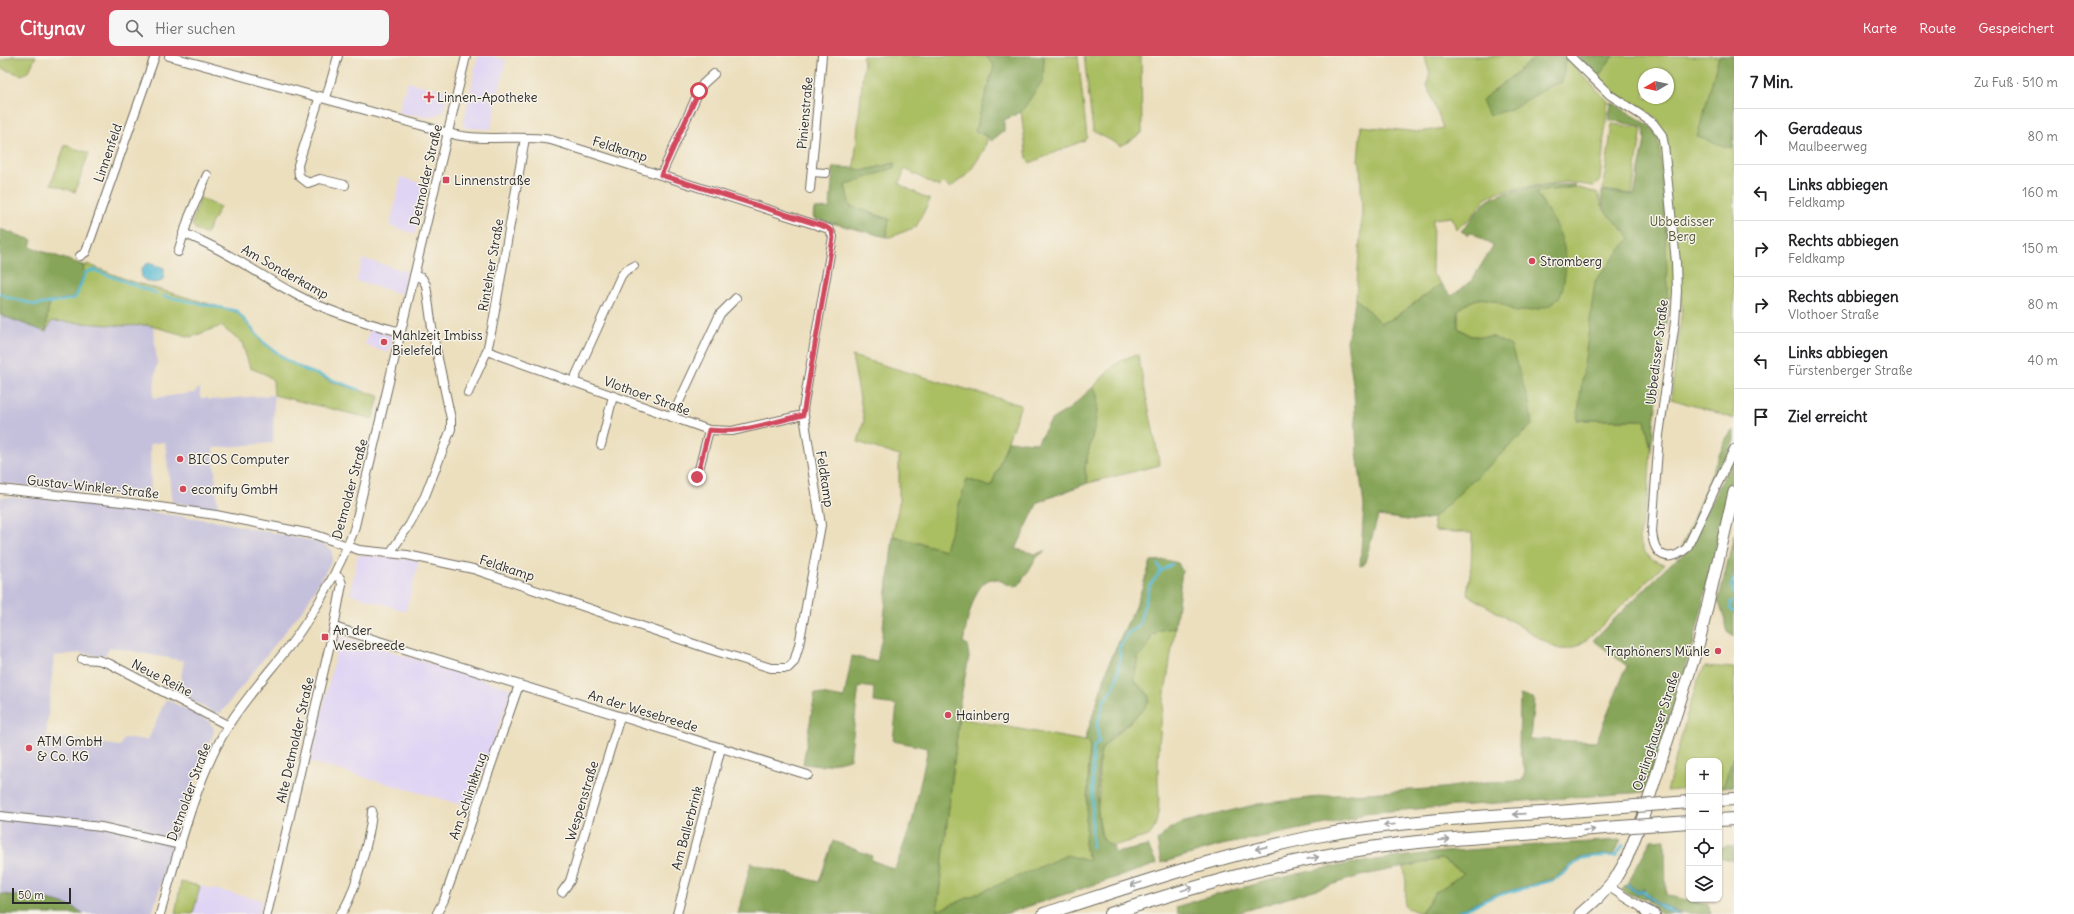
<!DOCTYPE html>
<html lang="de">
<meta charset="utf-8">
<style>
body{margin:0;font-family:Delius,sans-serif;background:#f6f6f6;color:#202124}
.controls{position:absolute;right:12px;bottom:12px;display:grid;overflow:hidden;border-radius:8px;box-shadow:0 1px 3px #0004}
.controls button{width:36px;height:36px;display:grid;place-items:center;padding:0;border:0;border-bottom:1px solid #e0e0e0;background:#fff;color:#202124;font:20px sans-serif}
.compass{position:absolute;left:1638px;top:12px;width:36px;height:36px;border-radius:50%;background:#fff;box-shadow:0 1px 3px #0004;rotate:261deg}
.scale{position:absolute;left:12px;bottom:10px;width:59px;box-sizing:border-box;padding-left:4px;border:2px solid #2b2b2b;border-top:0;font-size:11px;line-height:14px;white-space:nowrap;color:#2b2b2b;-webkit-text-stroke:3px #f7f3e8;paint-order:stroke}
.stop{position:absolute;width:12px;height:12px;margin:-9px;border:3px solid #d1495b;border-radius:50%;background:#fff}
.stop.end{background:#d1495b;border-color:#fff;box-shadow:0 1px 4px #0008}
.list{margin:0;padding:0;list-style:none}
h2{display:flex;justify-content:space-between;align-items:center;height:52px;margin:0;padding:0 16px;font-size:17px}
h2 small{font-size:13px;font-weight:400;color:#757577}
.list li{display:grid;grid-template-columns:26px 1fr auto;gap:12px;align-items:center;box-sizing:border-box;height:56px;padding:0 16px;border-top:1px solid #e0e0e0}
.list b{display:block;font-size:15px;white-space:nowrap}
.list p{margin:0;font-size:13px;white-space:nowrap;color:#757577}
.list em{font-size:13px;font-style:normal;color:#757577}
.icon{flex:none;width:22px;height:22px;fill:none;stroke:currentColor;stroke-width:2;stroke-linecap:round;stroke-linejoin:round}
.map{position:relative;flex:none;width:1734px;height:858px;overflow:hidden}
header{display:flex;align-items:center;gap:24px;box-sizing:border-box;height:56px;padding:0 20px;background:#d1495b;color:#fff}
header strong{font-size:19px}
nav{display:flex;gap:22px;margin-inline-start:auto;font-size:14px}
.search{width:280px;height:36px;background:#f6f6f6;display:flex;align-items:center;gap:10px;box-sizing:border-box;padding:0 14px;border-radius:8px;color:#757577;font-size:15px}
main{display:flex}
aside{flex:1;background:#fff}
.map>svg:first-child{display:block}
</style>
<header>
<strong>Citynav</strong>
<div class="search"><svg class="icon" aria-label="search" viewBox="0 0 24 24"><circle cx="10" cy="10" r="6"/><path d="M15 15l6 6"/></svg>Hier suchen</div>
<nav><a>Karte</a><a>Route</a><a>Gespeichert</a></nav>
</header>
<main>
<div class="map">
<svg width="1734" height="858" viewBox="0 0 1734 858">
<rect width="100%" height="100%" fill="#f7f3e8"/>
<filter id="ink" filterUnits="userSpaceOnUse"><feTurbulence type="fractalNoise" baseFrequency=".025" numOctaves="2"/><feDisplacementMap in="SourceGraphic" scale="8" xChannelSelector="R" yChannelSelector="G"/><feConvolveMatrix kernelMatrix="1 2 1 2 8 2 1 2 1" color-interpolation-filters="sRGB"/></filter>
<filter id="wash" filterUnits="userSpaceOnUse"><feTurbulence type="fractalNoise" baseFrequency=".012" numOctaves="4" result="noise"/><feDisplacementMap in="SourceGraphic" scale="16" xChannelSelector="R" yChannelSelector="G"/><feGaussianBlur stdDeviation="0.9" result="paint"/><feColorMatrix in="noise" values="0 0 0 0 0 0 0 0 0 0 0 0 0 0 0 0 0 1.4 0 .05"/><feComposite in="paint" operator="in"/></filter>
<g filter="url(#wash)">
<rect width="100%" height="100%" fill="#ecdfbe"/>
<g fill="#e0d4f4">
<polygon points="478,0 491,0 506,4 491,73 466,72 463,69"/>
<polygon points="407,26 449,35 443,56 431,61 398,57"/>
<polygon points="401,121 427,129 415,178 390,170"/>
<polygon points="363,203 407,215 402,238 356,225"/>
<polygon points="370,272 393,280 389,297 365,289"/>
<polygon points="358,499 410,503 419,505 406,555 350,538"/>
<polygon points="340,580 510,632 511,636 470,751 310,706"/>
<polygon points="200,830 262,844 259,858 193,858"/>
</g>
<g fill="#c4c0db">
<polygon points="0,259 45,275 52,265 124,270 148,269 153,270 157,307 153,342 194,337 200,331 200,342 208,342 209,344 274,339 273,387 213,392 218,454 172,446 165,386 150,388 151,443 0,427"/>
<polygon points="0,441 45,442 216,465 322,487 332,494 332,504 306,549 221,657 213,656 178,637 184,605 110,591 105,600 80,597 54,600 46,680 120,690 124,682 148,684 166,643 209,665 214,673 213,679 188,741 152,858 84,858 77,853 48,845 0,838"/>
</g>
<g fill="#aabe62" stroke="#6a7446" fill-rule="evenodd">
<polygon points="12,0 36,0 29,15 22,19 0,12 0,5"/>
<polygon points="862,0 986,0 994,10 975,74 988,81 984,94 969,117 950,132 943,126 939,131 905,113 899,128 930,144 916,171 890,181 886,181 889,163 850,150 845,129 894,112 895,107 862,115 854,112 864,5"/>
<polygon points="1044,0 1078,0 1087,81 1085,84 1030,107 1027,103 1021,56 1043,24"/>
<polygon points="1084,0 1141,0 1142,77 1121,90 1093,75"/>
<polygon points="1424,0 1537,0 1482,44 1562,26 1566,2 1608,45 1600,124 1598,127 1593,130 1566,126 1525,131 1498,136 1485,143 1470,163 1456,173 1452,161 1433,163 1432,217 1441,228 1392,263 1380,267 1356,242 1362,155 1360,107 1358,105 1361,70 1419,76 1443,72 1427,29 1430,17"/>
<path d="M1578,0H1734V363L1718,357L1671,343L1682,253V241L1669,242L1665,240L1577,364H1645L1651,393L1648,438L1639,484L1644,495L1653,505L1665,508L1588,583C1577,590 1567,597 1554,591L1467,538L1471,512L1472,477L1435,475L1433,462L1532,369L1493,281L1471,280L1458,272V255C1461,252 1465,247 1469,245C1485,237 1503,248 1516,256L1560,182L1557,170L1536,136L1575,131L1598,137L1603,153L1627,178L1656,96L1658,64L1617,39ZM1644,18H1668V42H1644Z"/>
<polygon points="1612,68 1642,72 1632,138 1603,134"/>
<polygon points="65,89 89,97 75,136 51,128"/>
<polygon points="200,142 220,151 207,176 204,178 195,173 192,168"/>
<polygon points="87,208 130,225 237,256 263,287 288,305 332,326 379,340 373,363 274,339 273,324 265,318 250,312 242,287 221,270 191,281 148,269 124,270 52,265 46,275 48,253 51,245 76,241 84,217 83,209 86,211"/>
<path d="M1138,299L1160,409L1088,427C1087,422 1085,417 1085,412C1087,395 1106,343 1093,331C1108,317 1116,302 1138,299Z"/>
<polygon points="852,300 1021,349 991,431 967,423 945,494 893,480 899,447 899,400 858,386 864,364"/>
<path d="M1168,572H1175C1168,623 1157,673 1158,724C1159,741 1161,767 1149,780L1113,790L1107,787L1102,781L1097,751L1099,742V700L1103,691L1144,653L1149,646L1146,635L1138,629L1134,623L1138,602L1147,591L1152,579L1160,574Z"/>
<polygon points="1705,610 1734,612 1734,701 1723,731 1719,731 1719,705 1689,705 1689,733 1667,735 1687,659 1697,626"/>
<polygon points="959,662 1090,686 1085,788 1089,805 937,855"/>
<polygon points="1441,803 1464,817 1435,837 1420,857 1405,851 1406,827 1404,811"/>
<polygon points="181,826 200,830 193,858 175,858"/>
</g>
<g fill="#87a558" stroke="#596842">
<polygon points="986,0 1044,0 1043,24 1021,56 1004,64 1004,75 991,85 988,81 975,75 994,10"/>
<polygon points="1537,0 1562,0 1566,2 1562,26 1551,30 1511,53 1489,60 1482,44"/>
<polygon points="1578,0 1613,0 1598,21"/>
<polygon points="1719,0 1734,0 1733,93 1697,81"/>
<path d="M1611,46L1649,69L1654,74L1659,91L1665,160L1668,252L1651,393L1645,364H1577L1595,225L1630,182C1617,164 1599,159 1602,135L1634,139L1645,84L1644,71L1609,64Z"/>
<polygon points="895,107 894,112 845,129 850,150 889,163 886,181 813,162 814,153 830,152 833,111 854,112 862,115"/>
<path d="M1575,129V131L1536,136C1554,166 1571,187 1564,224C1563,233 1561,240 1555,246C1546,254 1527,254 1516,256C1493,242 1480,235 1458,255V272L1470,280L1493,281L1511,290L1529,347L1532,369L1433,462L1415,465L1378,460L1364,509L1360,510L1364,450L1357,396L1354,335L1347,285L1356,242L1380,267L1392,263L1441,228L1452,240L1472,224L1493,190L1471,176L1468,179L1461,175C1471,166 1476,155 1485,147C1501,132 1554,128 1575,129Z"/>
<polygon points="0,173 32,184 30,191 83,209 84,217 76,241 50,246 48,253 46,276 0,259"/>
<path d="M1093,331C1106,343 1087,395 1085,412C1085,417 1087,422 1088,427L1038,446L1016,493L1036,498L1047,494L1038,500L1019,529C1008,533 1003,523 993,523C973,523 966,573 963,587L967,588L969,601L957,661L959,662L937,855L1067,799L1089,805L1085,788L1090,686L1085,684L1110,605L1138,544L1151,505L1166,504L1178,507L1182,515L1175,572L1160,574L1152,579L1147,591L1138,602L1134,623L1138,629L1149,639V646L1144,653C1134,663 1109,681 1102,693C1096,704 1096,768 1102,781C1104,786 1109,788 1113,790L1115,797L1148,790L1157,808L1005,858H738L751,807L819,826L833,785L872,800L871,804L895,813L912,766L928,692L893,685L897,649L873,646L874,632L859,630L850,703L821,710L803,708L815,637L844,642L852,600L877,606L882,580L893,480L945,494L967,423L991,431L1008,385L1037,387L1051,364L1069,353Z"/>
<polygon points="1734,374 1734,385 1692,476 1681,493 1720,397 1727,382"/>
<polygon points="1734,401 1734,414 1692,593 1645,736 1363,757 1356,760 1356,762 1222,789 1161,807 1157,785 1169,773 1181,767 1258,748 1336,739 1443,732 1486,726 1522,725 1525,715 1519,692 1520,639 1534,643 1530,683 1596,686 1627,610 1593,584 1669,509 1685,497"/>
<polygon points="1734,479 1734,581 1728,575 1720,549 1718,547"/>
<polygon points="1733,701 1734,730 1723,731"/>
<path d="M1665,783L1666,839L1708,849L1711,858C1691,858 1673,858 1656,847C1652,843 1648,837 1644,833L1638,834L1627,828L1651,784Z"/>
<path d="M1621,784L1614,799C1603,799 1587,798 1577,804C1568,810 1562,818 1552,823L1493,839L1452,858H1420L1435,837L1464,817L1441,803L1360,820L1235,858H1178L1176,851C1233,833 1290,818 1349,808C1439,793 1531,790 1621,784Z"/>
<polygon points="1734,790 1734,805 1719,801 1719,792"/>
<path d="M1625,830L1637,837L1642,836L1654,848L1672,858C1655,858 1657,854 1647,843L1624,837L1622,834Z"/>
<path d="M0,838C24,841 65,843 84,858H0Z"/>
</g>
<g fill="#55bad3" stroke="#40727f">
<path d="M148,207L164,212V220L162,225C154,228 149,227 142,222L141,213Z"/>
<path d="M1627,828L1637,834L1644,833L1656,846L1681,858C1663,858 1655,847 1642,836L1637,837L1625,830Z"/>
</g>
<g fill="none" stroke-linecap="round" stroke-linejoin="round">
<g stroke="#55bad3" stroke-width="2.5">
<polyline points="0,237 7,241 36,249 73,243 76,241 85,217 94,214 156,237"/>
<polyline points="163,240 237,255 263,286 288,305 305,314 360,334"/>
<polyline points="1158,508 1161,515"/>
<polyline points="1734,522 1731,529 1734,538"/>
<polyline points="1734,546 1731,546 1730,553 1734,556"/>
<polyline points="1653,696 1659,679"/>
<polyline points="1092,791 1093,696 1094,690 1099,686 1097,670 1104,645 1116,627 1120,602 1119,592 1128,577 1138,571 1150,529 1161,515 1172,508"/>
<path d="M1455,858L1495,840L1554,824C1564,819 1569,811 1579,805C1588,799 1604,800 1616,800L1623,789"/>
</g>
</g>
</g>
<g filter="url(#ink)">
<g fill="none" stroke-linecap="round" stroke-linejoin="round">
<g stroke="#6f6a5e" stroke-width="10">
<g id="minor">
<path d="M1570,0L1610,39L1653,67L1662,79L1664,89L1676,206L1677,235L1675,266L1659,379L1652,476C1654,500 1668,508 1687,492L1734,393"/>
<polyline points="320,40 298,109 299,120 308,127 320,123 345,129"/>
<polyline points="326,42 338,0"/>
<polyline points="812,116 826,117"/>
<polyline points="661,119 699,35 703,28 714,18"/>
<polyline points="810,133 822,0"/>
<path d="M183,177C224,193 258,218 295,238C328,256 365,267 401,276"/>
<polyline points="178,196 189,161 207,119"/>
<polyline points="80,200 86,196 155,0"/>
<polyline points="487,295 709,374 732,375 803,359"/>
<polyline points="573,326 621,220 625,215 634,210"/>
<polyline points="468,337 487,295 492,272 525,82"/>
<polyline points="672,361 720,258 736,242"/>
<polyline points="601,389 613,340"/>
<polyline points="697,421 709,374"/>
<path d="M0,433L131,447L216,459L316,479L359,494L407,499L473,513L709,593L771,612H788L794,606L799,589L821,469L803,353L833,181L829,173L551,84C520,78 487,86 456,79L169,0"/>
<polyline points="390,497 410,468 425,440 451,373 451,363 433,279 426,229 422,222 414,220"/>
<polyline points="334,571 808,719"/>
<polyline points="82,603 98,604 110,608 229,670"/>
<polyline points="0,760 101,771 181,789"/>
<polyline points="1609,831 1641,851 1646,858"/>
<polyline points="562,836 570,825 620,661"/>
<polyline points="1642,851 1656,858"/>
<polyline points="437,857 444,844 519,629"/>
<path d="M160,858C179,795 194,727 228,670C246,641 270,615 291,588C317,553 338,515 354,474L466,0"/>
<polyline points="267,858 334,571 342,528 340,522 335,519"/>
<path d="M340,858C354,844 371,776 372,755"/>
<polyline points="677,858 721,692"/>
</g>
</g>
<g stroke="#6f6a5e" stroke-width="13">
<polyline id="major" points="1580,858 1598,842 1615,823 1626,804 1643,761 1699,586 1734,436"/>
</g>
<g stroke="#6f6a5e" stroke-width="14">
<g id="highway">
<polyline points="1719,744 1734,743"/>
<polyline points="1719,764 1734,763"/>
<path d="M1044,858C1135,829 1224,798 1317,780C1396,765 1477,761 1557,756"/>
<path d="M1110,858C1193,831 1277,806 1364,793C1426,783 1488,781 1550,776"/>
</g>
</g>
<use href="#minor" stroke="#fff" stroke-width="8"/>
<use href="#major" stroke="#fff" stroke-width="11"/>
<use href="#highway" stroke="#fff" stroke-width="12"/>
<g stroke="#6f6a5e" stroke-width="14" stroke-linecap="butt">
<g id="highway-bridge">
<polyline points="1557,756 1689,746"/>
<polyline points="1550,776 1689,766"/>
</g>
</g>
<use href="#highway-bridge" stroke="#fff" stroke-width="12"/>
</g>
<defs><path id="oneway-shaft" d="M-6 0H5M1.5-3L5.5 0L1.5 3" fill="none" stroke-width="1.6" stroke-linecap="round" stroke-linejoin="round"/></defs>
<g stroke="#a0a0a0">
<use href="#oneway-shaft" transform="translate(1519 758) rotate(176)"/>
<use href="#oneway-shaft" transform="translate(1389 769) rotate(174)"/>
<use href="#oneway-shaft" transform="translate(1589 774) rotate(-4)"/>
<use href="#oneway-shaft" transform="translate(1444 784) rotate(-4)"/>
<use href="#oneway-shaft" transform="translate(1261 792) rotate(167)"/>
<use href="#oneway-shaft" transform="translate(1313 802) rotate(-11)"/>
<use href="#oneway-shaft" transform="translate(1136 828) rotate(162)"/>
<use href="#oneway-shaft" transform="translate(1187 833) rotate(-17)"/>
</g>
</g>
<g fill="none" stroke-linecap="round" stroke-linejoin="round" filter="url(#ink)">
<path stroke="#d1495b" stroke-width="5" d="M697,421L709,374C741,378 772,366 803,359L833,182L832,175L826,171L661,119L699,35"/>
</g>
<g fill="#d1495b" stroke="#f7f3e8" stroke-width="1.5">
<path d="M427 35h4v4h4v4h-4v4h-4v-4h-4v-4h4z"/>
<rect x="442" y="120" width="8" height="8" rx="2"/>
<circle cx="1532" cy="205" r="4"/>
<circle cx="384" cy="286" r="4"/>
<circle cx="180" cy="403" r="4"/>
<circle cx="183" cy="433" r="4"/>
<rect x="321" y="577" width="8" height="8" rx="2"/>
<circle cx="1718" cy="595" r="4"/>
<circle cx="948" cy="659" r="4"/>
<circle cx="29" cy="692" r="4"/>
</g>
<g text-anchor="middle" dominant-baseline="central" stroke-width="3" stroke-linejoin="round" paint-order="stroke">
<g font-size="13" fill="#2b2b2b" stroke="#f7f3e8" text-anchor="start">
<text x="437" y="41">Linnen-Apotheke</text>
<text x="454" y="124">Linnenstraße</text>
<text x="1540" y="205">Stromberg</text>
<text x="392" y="279">Mahlzeit Imbiss<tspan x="392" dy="15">Bielefeld</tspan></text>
<text x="188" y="403">BICOS Computer</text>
<text x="191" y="433">ecomify GmbH</text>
<text x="333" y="574">An der<tspan x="333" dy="15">Wesebreede</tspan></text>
<text x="1710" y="595" text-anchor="end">Traphöners Mühle</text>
<text x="956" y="659">Hainberg</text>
<text x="37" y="685">ATM GmbH<tspan x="37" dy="15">&amp; Co. KG</tspan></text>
</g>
<g font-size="13" fill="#2b2b2b" stroke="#f7f3e8">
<text transform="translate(805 57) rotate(-85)">Pinienstraße</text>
<text transform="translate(620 93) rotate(17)">Feldkamp</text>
<text transform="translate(108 97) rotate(-71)">Linnenfeld</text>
<text transform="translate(426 119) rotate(-77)">Detmolder Straße</text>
<text transform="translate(491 209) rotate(-80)">Rintelner Straße</text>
<text transform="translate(285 216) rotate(29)">Am Sonderkamp</text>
<text transform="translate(1657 296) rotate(-83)">Ubbedisser Straße</text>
<text transform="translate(647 340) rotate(20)">Vlothoer Straße</text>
<text transform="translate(825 423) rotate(81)">Feldkamp</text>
<text transform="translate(93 431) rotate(6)">Gustav-Winkler-Straße</text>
<text transform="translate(350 433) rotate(-75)">Detmolder Straße</text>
<text transform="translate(507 512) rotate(18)">Feldkamp</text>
<text transform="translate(162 622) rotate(27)">Neue Reihe</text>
<text transform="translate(643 655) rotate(17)">An der Wesebreede</text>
<text transform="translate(1656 675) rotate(-72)">Oerlinghauser Straße</text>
<text transform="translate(295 684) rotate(-77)">Alte Detmolder Straße</text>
<text transform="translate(189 736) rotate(-70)">Detmolder Straße</text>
<text transform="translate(468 740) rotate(-71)">Am Schlinkkrug</text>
<text transform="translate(582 745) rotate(-73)">Wespenstraße</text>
<text transform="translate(687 772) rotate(-75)">Am Ballerbrink</text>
</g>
<g font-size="13" fill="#51573c" stroke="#f7f3e8">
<text x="1682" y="165">Ubbedisser<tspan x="1682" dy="15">Berg</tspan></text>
</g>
</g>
</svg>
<div class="controls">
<button>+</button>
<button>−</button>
<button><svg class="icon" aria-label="locate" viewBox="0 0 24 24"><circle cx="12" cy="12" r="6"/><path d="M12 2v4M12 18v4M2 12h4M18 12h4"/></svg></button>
<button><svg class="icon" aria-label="layers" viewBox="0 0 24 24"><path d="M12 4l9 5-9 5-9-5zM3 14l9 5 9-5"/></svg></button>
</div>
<svg class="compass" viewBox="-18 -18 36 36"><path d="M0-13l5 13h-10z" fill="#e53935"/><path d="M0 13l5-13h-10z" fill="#757577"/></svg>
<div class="scale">50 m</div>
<div class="stop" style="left:699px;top:35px"></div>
<div class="stop end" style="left:697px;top:421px"></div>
</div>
<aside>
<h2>7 Min.<small>Zu Fuß · 510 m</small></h2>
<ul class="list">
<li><svg class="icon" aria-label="ahead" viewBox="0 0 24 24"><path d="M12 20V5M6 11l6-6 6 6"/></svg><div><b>Geradeaus</b><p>Maulbeerweg</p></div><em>80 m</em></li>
<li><svg class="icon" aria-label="left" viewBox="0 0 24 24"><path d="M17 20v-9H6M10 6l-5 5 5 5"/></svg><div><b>Links abbiegen</b><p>Feldkamp</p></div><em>160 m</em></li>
<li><svg class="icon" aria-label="right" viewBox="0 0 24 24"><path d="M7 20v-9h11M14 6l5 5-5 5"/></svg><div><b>Rechts abbiegen</b><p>Feldkamp</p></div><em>150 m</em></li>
<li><svg class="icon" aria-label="right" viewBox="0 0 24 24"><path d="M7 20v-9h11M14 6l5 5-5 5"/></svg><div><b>Rechts abbiegen</b><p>Vlothoer Straße</p></div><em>80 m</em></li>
<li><svg class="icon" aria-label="left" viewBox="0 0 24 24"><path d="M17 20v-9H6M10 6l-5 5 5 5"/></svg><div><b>Links abbiegen</b><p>Fürstenberger Straße</p></div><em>40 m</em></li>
<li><svg class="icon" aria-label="arrive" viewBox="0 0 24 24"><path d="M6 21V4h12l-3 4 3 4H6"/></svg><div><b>Ziel erreicht</b></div></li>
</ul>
</aside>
</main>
